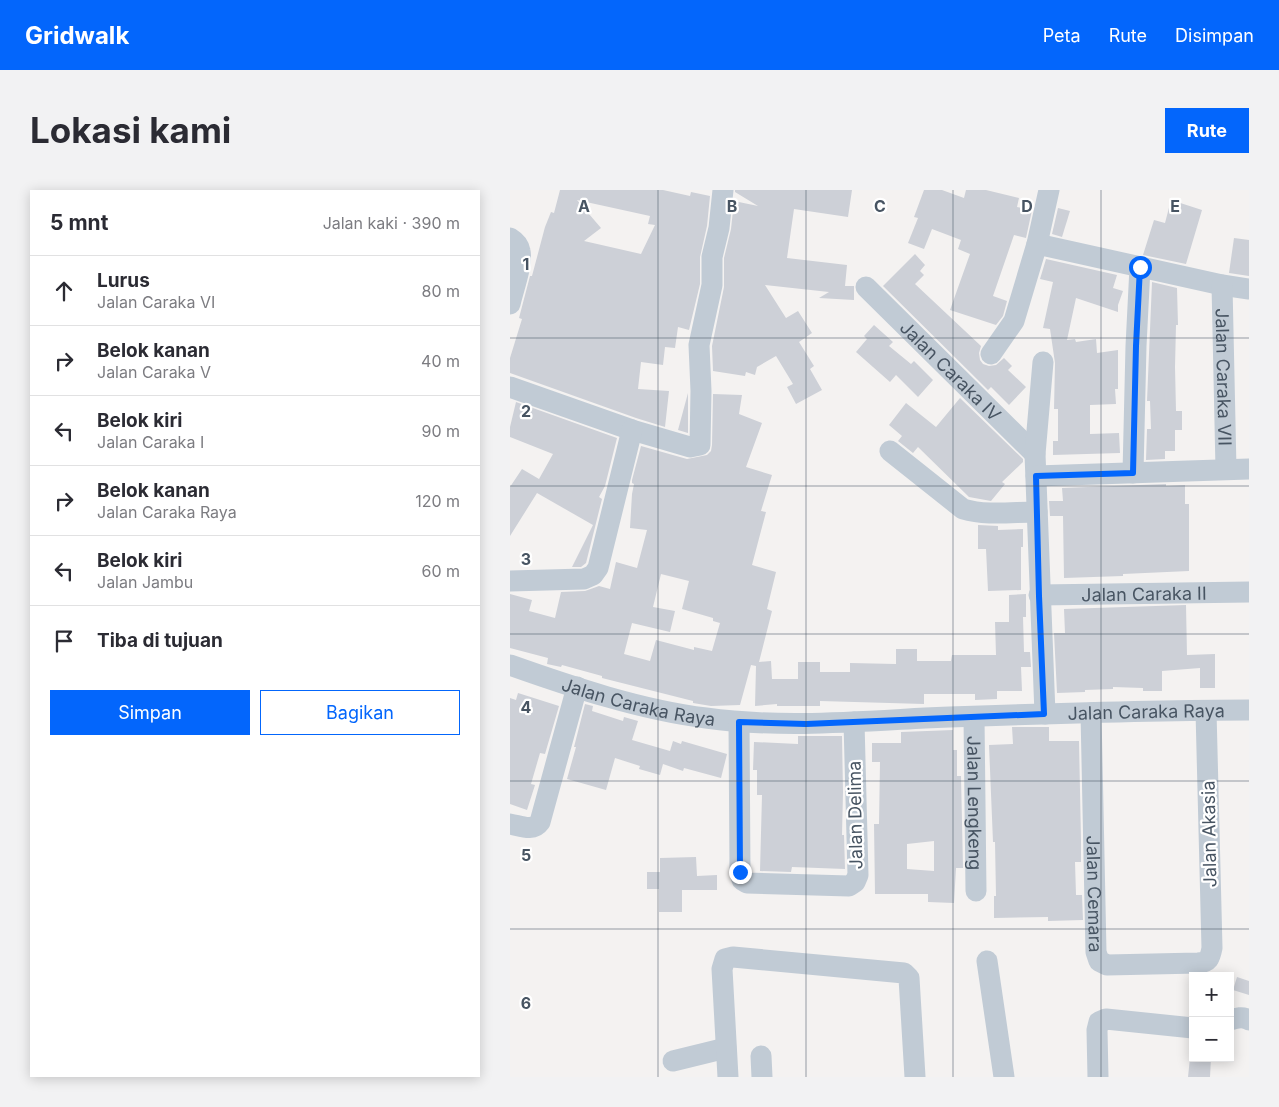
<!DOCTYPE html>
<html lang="id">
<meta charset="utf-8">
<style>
body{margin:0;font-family:Inter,sans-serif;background:#f2f2f3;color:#2b2b33}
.controls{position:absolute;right:15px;bottom:15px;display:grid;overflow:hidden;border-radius:0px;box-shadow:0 2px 12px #0003}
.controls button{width:45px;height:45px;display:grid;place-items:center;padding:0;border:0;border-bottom:1px solid #e1e1e2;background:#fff;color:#2b2b33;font:25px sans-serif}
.stop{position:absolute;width:15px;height:15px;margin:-11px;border:4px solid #0366fc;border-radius:50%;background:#fff}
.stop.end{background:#0366fc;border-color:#fff;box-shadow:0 1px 5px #0008}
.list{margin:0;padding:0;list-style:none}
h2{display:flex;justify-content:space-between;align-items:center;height:65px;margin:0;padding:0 20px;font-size:21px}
h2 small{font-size:16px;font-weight:400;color:#7c7c81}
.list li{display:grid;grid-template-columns:32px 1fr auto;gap:15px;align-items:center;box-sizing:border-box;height:70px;padding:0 20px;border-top:1px solid #e1e1e2}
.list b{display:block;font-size:19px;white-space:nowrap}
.list p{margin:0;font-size:16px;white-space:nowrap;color:#7c7c81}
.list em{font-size:16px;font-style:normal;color:#7c7c81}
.actions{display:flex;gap:10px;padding:15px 20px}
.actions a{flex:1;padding:11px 0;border:1px solid #0366fc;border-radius:0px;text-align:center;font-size:18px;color:#0366fc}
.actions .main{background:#0366fc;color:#fff}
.icon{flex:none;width:28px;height:28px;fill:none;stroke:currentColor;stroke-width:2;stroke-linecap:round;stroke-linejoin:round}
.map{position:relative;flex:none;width:739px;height:887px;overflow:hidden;border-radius:0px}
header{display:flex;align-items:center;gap:30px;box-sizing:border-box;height:70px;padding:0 25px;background:#0366fc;color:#fff}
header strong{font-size:24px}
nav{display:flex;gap:28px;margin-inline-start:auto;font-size:18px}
.intro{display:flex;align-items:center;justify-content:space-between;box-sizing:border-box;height:120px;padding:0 30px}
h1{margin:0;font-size:35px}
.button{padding:12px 22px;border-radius:0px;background:#0366fc;color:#fff;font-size:18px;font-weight:700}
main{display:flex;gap:30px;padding:0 30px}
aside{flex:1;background:#fff;border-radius:0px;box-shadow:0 2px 12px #0003}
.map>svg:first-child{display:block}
</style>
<header>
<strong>Gridwalk</strong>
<nav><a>Peta</a><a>Rute</a><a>Disimpan</a></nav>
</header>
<div class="intro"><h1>Lokasi kami</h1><a class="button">Rute</a></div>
<main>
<aside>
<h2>5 mnt<small>Jalan kaki · 390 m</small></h2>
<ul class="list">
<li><svg class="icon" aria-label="ahead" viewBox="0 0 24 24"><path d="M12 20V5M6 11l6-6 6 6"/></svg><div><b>Lurus</b><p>Jalan Caraka VI</p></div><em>80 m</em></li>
<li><svg class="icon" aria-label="right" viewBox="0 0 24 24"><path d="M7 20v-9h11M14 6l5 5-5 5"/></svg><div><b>Belok kanan</b><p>Jalan Caraka V</p></div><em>40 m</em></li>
<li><svg class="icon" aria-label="left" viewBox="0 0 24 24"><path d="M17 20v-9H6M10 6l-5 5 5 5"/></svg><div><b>Belok kiri</b><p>Jalan Caraka I</p></div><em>90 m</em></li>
<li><svg class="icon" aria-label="right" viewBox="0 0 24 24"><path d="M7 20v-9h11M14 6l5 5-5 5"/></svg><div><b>Belok kanan</b><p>Jalan Caraka Raya</p></div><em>120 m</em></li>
<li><svg class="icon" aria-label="left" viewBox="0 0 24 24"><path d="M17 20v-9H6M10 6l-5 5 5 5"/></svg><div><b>Belok kiri</b><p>Jalan Jambu</p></div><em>60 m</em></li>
<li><svg class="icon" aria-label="arrive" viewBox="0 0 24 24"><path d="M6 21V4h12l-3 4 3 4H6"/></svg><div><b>Tiba di tujuan</b></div></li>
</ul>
<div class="actions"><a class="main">Simpan</a><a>Bagikan</a></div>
</aside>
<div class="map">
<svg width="739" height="887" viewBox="0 0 739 887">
<rect width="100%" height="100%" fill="#f4f2f1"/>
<g fill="#cdd0d7" fill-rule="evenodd">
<path d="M50,0H153L180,6L181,2L200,6L197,36L190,67V94L179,140L168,137L165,158L155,157L153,175L131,172L128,199L159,201L155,237L126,228L0,183V168L12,129L9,128L20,86H22L35,37L41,22L44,23ZM67,10L140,26L138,34L145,35L131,64L74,51L91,38Z"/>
<polygon points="225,0 342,0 338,27 284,19 277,68 337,75 335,96 344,96 344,110 309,108 319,102 255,95 276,128 288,121 302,143 289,152 304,176 300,179 312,200 286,214 277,197 283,194 266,166 247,177 245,185 236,182 235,186 203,181 202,156 214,97 214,68 221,39 224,11 248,16 225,2"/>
<polygon points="414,0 432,0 454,8 456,0 476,0 509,8 507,17 522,20 516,48 504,45 483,106 497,111 493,126 486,135 440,120 460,64 448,59 451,50 422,39 414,59 398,53 408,28 404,27"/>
<polygon points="661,10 692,20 676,74 633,65 644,30 655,33"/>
<polygon points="548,18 560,21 552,47 542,44"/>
<polygon points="724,48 739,50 739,86 719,83"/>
<polygon points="405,64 415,75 410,81 414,85 405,94 471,156 469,163 470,170 473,174 479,176 486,175 494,168 502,176 498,180 516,197 499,215 481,197 478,200 373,96"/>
<polygon points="536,69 607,85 603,98 613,101 608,115 608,122 566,108 557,150 565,149 566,152 586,149 587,163 608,160 608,199 605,199 606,214 580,215 580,244 609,243 610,263 543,265 543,251 548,251 548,219 544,219 545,173 540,139 533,138 543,92 530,89"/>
<polygon points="642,92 667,98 668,135 666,135 665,177 666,221 672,221 672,240 665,240 665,261 655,261 655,269 636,270 637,239 641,239 640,211 637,211"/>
<polygon points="364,135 383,152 379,156 401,174 404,171 423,190 408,207 386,185 380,192 346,162 357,149 354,146"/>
<polygon points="178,203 178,243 168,240"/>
<path d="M203,204L232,205L229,224L252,233L236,277L262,285L251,321L256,322L242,375L266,382L257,419L262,421L249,472L261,471L262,489H288V472H310V482H340V473L386,474V459H407V471H441L442,465H486L485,432H499V405L516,404V427H513L514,462H520L521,477H511L512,501H487V509L465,510V504H414V514L310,511V516H267V514L245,516L246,476L241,475L230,515L201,516L183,513V511L92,488V486L52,475L51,477L37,474L38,468L0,458V404L22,410L19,421L45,428L51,402L75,401L89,396L100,399L106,372L127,378L137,340L120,338L122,304L124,294L122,293V290L131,256L177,269L197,265L201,261L202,255ZM151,384L179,391L172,419L203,428V431L210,433L202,461L184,457V460L146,450L140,471L114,464L122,433L160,442L165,421L143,417Z"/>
<polygon points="450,208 513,269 513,272 492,292 495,294 481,311 459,307 408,257 403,263 388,251 392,246 379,235 396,213 426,237"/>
<polygon points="6,212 107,248 95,296 89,307 92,309 76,373 71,377 62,377 83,335 27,303 0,346 0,297 12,279 29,289 43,264 0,247 0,237"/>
<polygon points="656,294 656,296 675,295 675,314 679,314 679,381 613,384 613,386 554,388 553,326 540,326 539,311 553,311 552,298"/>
<polygon points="468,335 488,336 488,340 513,339 513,357 511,357 511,400 478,401 476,359 468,359"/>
<polygon points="676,415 677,465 705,464 705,498 690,498 690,478 652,481 652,501 633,501 633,498 603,497 603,499 575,500 575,502 547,503 544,443 555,443 554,419"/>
<polygon points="8,503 49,516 35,564 30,563 21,594 25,595 17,620 0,614 0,508 6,510"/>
<polygon points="75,514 83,516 82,521 113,531 114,527 128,531 122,550 160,561 163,551 171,554 172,551 217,564 211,588 174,578 173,581 153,574 150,585 129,579 130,576 105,568 96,600 57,589 66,557 64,557"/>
<polygon points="502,537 539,537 539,551 569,551 571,650 571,672 565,672 566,705 572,705 573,730 538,731 538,727 484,728 484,706 486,706 485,652 483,652 479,555 503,554"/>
<path d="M443,540V560H447V586H451L453,678H446L444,713L418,712V704H365L364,634H369L370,572H362V553H391V542ZM424,651V681L397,679V654Z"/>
<polygon points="288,546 332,546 333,602 332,645 334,645 335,679 282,677 281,682 250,681 252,605 247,605 247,580 243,580 244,552 288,554"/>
<polygon points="186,667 187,686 207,685 207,700 172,700 172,722 149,722 149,699 137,699 137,682 150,682 150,668"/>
<polygon points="727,787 739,791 739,805 723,800"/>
<polygon points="680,868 701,868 700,887 678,887"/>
</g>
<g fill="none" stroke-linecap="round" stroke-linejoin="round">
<g stroke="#c1cbd5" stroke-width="21">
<path d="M0,48C5,51 9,55 10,61C13,74 3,100 0,114"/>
<polyline points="527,54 712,95 739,99"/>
<path id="s1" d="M712,95L716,279"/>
<path id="s2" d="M356,97L525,264"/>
<polyline points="481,164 504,131 527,54 539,0"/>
<polyline points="533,172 525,264 535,524"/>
<polyline points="0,197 122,240 180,257 190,255 191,201 189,155 202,95 202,67 209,38 213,0"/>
<path d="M380,261L453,319C477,326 502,322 527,322"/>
<polyline points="623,283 626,156 630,77"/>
<polyline points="526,286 739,279"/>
<polyline points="0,391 74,389 83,385 88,378 122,240"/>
<path id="s3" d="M529,405L739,402"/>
<path id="s4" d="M0,475C62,497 131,520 196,528C269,538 342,532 415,528C523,524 631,520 739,520"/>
<path id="s5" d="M581,523L586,762L589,771L597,775L688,773C699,772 700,768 702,758L696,521"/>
<path id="s6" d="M464,527L466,701"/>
<polyline points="229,532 230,682 232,690 237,693 339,696 345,692 348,685 344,532"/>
<path d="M0,634C11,636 23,642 30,632L67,497"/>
<polyline points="477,771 494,887"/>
<path d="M720,830C726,828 733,826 739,830"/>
<polyline points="251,866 252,887"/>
<polyline points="163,871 216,858"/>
<polyline points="218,887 212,779 215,769 223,767 394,783 399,788 405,887"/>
<polyline points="588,887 587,840 589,832 596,829 683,838"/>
</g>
</g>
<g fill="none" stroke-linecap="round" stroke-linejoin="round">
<polyline stroke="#0366fc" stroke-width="6" points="230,682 229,532 296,534 534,524 529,406 526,286 623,283 626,156 630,77"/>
</g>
<path fill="none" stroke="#475462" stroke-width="1" stroke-opacity="0.55" d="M148,0V887M296,0V887M443,0V887M591,0V887M0,148H739M0,296H739M0,444H739M0,591H739M0,739H739"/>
<g text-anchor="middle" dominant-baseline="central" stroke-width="4.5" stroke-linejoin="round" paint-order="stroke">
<g font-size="18" fill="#475462" stroke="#fff">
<text stroke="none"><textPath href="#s2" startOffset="119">Jalan Caraka IV</textPath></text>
<text stroke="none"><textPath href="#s1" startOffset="92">Jalan Caraka VII</textPath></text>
<text stroke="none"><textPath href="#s3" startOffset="105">Jalan Caraka II</textPath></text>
<text stroke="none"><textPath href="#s4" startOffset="134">Jalan Caraka Raya</textPath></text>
<text stroke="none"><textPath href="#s4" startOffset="644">Jalan Caraka Raya</textPath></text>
<text stroke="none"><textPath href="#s6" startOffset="86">Jalan Lengkeng</textPath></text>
<text transform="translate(345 625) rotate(-91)">Jalan Delima</text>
<text transform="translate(699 644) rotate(-91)">Jalan Akasia</text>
<text stroke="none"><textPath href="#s5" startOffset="181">Jalan Cemara</textPath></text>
</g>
</g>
<g font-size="16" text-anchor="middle" font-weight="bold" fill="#475462" stroke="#fff" stroke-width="4.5" stroke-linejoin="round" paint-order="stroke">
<text x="74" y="22">A</text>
<text x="222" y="22">B</text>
<text x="370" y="22">C</text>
<text x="517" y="22">D</text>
<text x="665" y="22">E</text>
<text x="16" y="80">1</text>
<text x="16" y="227">2</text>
<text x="16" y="375">3</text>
<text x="16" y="523">4</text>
<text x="16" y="671">5</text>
<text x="16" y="819">6</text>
</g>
</svg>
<div class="controls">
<button>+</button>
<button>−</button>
</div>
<div class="stop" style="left:630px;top:77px"></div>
<div class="stop end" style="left:230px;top:682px"></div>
</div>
</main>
